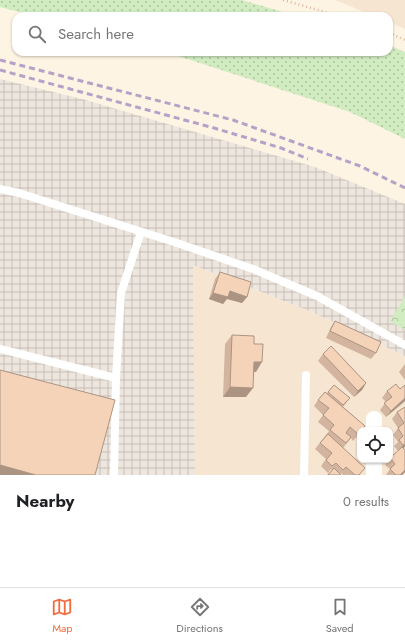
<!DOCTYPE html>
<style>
body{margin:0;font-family:Jost,sans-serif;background:#f2f2f2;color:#202124}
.controls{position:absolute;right:12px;bottom:12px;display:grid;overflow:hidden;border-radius:8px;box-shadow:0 1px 3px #0004}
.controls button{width:36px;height:36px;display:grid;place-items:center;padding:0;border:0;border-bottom:1px solid #e0e0e0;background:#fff;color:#202124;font:20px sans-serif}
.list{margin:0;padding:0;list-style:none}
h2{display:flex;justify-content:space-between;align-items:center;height:52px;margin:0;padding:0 16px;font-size:17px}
h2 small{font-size:13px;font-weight:400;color:#757577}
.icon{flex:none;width:22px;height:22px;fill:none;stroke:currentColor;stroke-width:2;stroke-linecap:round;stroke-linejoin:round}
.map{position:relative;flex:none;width:405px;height:475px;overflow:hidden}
.search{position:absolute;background:#fff;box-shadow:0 1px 3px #0004;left:12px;right:12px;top:12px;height:44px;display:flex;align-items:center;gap:10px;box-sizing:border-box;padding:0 14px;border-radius:12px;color:#757577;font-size:15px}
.sheet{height:112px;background:#fff}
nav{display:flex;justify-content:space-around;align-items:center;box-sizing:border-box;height:56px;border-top:1px solid #e0e0e0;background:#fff;font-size:11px;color:#757577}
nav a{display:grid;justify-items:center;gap:2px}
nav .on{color:#f06d40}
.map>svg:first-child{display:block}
</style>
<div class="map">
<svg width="405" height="475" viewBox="0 0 405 475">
<defs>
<pattern id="industrial-grid" width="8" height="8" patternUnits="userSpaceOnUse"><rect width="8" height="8" fill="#ede6de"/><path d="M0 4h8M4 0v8" fill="none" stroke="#c5bdb6"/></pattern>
<pattern id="grass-dots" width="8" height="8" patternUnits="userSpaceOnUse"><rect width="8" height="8" fill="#d1ecc1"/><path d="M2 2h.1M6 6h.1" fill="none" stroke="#aec29f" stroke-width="1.8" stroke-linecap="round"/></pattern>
<pattern id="forest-crowns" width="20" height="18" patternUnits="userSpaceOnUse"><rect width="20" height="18" fill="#d1ecc1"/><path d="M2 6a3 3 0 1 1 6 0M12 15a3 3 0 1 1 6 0" fill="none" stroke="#aec29f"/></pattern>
</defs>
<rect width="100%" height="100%" fill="#fef4e3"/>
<g fill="#f6e6d1" fill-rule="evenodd">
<polygon points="335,0 405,0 405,29 389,22 389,16 374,16"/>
<path d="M193,265L312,312L405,356V475H195ZM360,430H390V460H360Z"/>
</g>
<polygon fill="url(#industrial-grid)" points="0,79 82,99 315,167 405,204 405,356 312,312 193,265 195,475 0,475"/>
<g fill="url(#grass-dots)">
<polygon points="0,0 242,0 296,16 35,16 0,7"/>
<polygon points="389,45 405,52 405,139 350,112 166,52 389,52"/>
</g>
<polygon fill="url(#forest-crowns)" points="405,296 405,330 390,321"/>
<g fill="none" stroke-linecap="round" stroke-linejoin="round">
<g stroke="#dab69c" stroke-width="2.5" stroke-dasharray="1 3" stroke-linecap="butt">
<polyline points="283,0 339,16"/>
<polyline points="389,33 405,40"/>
</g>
<g stroke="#fff" stroke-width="8">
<polyline points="0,189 19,193 174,242 253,269 317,296 405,345"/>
<polyline points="0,349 116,378 114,475"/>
<polyline points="116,378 121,293 141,232"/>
<polyline points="304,475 306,375"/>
</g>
<g stroke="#fff" stroke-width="16">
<polyline points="374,419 374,430"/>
<polyline points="374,460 374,475"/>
</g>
<g stroke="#b7a1c8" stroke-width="3" stroke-dasharray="6 4" stroke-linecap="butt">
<polyline points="0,60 233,120 360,166 405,188"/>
<polyline points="0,70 214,128 281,148 308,159"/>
</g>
</g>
<g fill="#d3b59f">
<polygon points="220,272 247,297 242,303 227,299 223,304 209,299 215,279"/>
<polygon points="335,321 376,353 371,359 326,338 331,327"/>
<polygon points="232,335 254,344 256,372 253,371 246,397 223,397 225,344"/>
<polygon points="323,354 366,383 362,390 354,397 318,361"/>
<polygon points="405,364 405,380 399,372"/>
<polygon points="334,385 350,398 343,407 365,426 362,430 360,430 360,433 353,441 351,438 343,448 360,475 343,475 341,473 340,475 341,475 327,475 332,470 331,469 328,473 321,466 326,459 315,449 329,431 318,422 323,415 314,406 318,400 327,393"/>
<polygon points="387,391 405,401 386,417 380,410 386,402 382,398"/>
<polygon points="405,407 404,448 405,450 405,472 402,475 386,475 390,469 385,465 389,460 390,460 390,458 398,451 394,446 398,442 393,435 398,428 392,419 397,412"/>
</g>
<g fill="#ac9482">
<polygon points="230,291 247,297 242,303 227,299 223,304 209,299 213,293"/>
<polygon points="254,362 262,362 256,372 247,371"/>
<polygon points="366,383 362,390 354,397 358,391"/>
<polygon points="230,387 253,388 246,397 223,397"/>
<polygon points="405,398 405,401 386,417 391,411"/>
<polygon points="405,444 405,447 398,452 403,445"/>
<polygon points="0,465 36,475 0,475"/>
<polygon points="405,470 405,472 402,475 400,475"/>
</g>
<g fill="#f5d3b9" stroke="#ac9482">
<polygon points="220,272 251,282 247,297 230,291 228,297 213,293"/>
<polygon points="335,321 381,342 376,353 330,331"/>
<polygon points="232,335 254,336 254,344 263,344 262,362 254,362 253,388 230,387"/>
<polygon points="331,346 366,383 358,391 323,354"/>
<polygon points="0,370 115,400 95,475 36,475 0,465"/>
<polygon points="396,384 400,389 405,385 405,398 391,411 384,403 392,397 387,391"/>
<polygon points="334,385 350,398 343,405 328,392"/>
<polygon points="325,392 365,426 361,430 360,430 360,431 358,434 350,427 346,433 351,437 346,443 330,430 334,425 323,415 329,408 318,400"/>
<polygon points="405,407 405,444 403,445 399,440 403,436 398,428 404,423 397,412"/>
<polygon points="328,434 365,468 359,475 355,475 346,467 343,470 336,463 332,466 326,460 332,453 320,443"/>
<polygon points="402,447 405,450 405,470 400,475 396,475 390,469 395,464 390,458"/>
<polygon points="334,468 341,475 328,475"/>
</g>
</svg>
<div class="controls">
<button><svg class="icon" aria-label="locate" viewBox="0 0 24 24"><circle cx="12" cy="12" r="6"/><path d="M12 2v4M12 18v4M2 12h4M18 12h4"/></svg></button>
</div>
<div class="search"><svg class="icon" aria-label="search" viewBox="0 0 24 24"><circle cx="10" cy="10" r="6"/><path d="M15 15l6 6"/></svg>Search here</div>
</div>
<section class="sheet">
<h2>Nearby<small>0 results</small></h2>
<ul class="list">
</ul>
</section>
<nav>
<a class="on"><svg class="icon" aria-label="map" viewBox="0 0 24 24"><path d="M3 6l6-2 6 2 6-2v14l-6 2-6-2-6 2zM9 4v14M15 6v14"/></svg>Map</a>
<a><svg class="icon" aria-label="directions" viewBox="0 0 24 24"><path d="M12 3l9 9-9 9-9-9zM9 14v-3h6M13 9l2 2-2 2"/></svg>Directions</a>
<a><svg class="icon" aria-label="saved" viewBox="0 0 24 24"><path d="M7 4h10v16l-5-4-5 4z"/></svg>Saved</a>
</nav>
